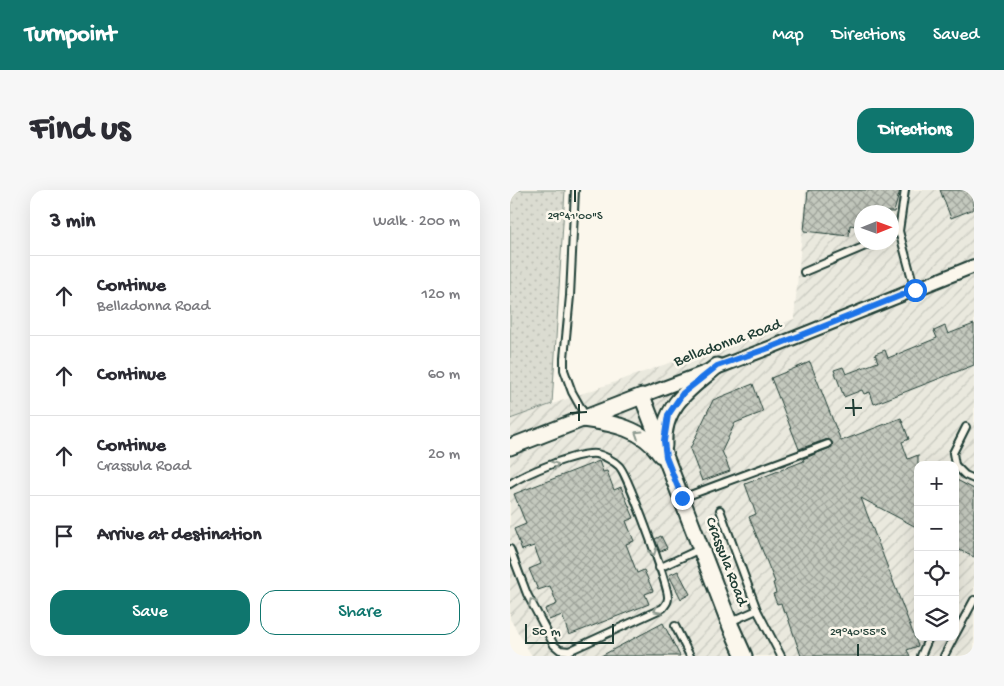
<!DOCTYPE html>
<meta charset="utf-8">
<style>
body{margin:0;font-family:"Gochi Hand",sans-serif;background:#f7f7f7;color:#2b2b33}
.controls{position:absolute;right:15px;bottom:15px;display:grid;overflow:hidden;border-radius:10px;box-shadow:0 5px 20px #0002}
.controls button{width:45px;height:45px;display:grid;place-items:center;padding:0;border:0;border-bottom:1px solid #e1e1e2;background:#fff;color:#2b2b33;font:25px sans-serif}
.compass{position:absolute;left:344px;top:15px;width:45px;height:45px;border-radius:50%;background:#fff;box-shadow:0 5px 20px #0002;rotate:89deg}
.scale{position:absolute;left:15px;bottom:12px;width:89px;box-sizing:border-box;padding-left:5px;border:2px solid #1f3d34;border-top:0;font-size:14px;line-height:18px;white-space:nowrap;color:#1f3d34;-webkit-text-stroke:4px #fbf7ec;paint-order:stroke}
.stop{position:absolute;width:15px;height:15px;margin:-11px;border:4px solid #1a73e8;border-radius:50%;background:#fff}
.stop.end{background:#1a73e8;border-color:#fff;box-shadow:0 1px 5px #0008}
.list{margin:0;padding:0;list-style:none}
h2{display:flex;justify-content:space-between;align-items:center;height:65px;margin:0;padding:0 20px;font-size:21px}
h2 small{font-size:16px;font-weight:400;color:#7c7c81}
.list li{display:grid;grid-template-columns:32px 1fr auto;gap:15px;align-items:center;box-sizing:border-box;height:80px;padding:0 20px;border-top:1px solid #e1e1e2}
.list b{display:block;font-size:19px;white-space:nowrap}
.list p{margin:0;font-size:16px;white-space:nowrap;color:#7c7c81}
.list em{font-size:16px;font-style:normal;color:#7c7c81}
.actions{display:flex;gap:10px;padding:15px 20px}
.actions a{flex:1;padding:11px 0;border:1px solid #0f766e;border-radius:15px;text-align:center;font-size:18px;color:#0f766e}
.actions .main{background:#0f766e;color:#fff}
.icon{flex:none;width:28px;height:28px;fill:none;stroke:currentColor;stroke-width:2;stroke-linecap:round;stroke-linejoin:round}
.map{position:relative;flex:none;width:464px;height:466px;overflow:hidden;border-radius:15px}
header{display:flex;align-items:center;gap:30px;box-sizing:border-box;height:70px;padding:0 25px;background:#0f766e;color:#fff}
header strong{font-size:24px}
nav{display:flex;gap:28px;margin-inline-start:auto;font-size:18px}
.intro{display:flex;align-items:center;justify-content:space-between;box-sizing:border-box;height:120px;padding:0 30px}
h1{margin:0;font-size:35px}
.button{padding:12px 22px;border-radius:15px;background:#0f766e;color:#fff;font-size:18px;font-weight:700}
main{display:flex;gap:30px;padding:0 30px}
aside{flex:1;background:#fff;border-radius:15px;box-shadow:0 5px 20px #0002}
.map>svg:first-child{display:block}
</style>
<header>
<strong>Turnpoint</strong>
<nav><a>Map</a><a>Directions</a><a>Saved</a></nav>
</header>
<div class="intro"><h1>Find us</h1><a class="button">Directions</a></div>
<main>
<aside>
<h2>3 min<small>Walk · 200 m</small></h2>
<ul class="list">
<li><svg class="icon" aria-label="ahead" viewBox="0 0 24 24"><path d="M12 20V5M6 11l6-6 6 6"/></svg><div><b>Continue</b><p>Belladonna Road</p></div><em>120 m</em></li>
<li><svg class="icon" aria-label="ahead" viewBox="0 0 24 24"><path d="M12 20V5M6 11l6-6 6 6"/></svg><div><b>Continue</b></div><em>60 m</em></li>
<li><svg class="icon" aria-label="ahead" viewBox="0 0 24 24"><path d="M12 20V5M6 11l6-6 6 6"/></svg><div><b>Continue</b><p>Crassula Road</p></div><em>20 m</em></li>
<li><svg class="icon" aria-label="arrive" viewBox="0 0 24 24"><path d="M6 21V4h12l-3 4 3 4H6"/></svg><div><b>Arrive at destination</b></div></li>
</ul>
<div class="actions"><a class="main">Save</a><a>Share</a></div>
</aside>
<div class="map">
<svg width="464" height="466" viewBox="0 0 464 466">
<defs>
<pattern id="industrial-furrows" width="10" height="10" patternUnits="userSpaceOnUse" patternTransform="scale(1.25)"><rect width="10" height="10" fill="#eae9de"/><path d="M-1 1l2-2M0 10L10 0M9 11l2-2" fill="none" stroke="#c8c9bf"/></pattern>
<pattern id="grass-dots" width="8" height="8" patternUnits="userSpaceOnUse" patternTransform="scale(1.25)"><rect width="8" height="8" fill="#dbdcd1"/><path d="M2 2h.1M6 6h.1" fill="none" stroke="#bcbeb4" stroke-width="1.8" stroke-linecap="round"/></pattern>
<pattern id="building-cross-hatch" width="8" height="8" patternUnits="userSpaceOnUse" patternTransform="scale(1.25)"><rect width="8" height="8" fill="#c4c9be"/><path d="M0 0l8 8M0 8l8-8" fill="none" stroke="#9fa49b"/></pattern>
</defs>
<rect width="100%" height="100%" fill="#fbf7ec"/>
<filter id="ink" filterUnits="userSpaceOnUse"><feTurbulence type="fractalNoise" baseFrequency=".02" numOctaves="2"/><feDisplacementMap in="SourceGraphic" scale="10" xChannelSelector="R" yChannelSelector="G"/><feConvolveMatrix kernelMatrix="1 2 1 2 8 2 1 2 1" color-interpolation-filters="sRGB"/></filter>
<g filter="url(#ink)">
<path fill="url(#industrial-furrows)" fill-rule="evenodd" d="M296,0H464V466H22L0,429V229L284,129ZM352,22H382V52H352ZM408,275H445V447H408Z"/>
<polygon fill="url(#grass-dots)" stroke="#7d8c82" points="0,0 55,0 42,214 0,229"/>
<g fill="url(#building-cross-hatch)" stroke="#1f3d34">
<polygon points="298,0 390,0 384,22 352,22 352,37 340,35 339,46 294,41"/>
<polygon points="430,0 464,0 464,19 441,28"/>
<polygon points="464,134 464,175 364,214 360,202 354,204 352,200 334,207 324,180 333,177 336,184 368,172 365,164 375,160 378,168 427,148 424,141 435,136 438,144"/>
<polygon points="300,172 331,251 391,228 399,249 392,252 398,269 408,265 408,338 351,308 408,456 397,460 400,466 291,466 276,422 274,423 271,413 267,414 263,404 266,403 263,393 265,392 239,327 246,324 235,294 294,271 293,269 322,257 322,252 318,249 289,259 261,188"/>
<polygon points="243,194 253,222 225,233 212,261 220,281 192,291 180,259 203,210"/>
<polygon points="89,271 93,282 97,281 104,300 111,297 124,328 116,331 124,351 116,354 127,383 134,380 143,401 135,404 139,414 59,445 52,425 39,430 35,419 47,414 40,396 28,400 19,379 31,374 24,356 12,360 4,339 16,334 4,304"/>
<polygon points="445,289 464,299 464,367 445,358"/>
<polygon points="151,346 157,358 150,362 145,349"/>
<polygon points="168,381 180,404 171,409 159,385"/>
<polygon points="153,433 170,466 91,466"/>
</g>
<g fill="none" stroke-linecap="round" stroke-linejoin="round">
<g stroke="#1f3d34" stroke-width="10">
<g id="service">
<polyline points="65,0 60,106 54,168 54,180 62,202 76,227"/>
<polyline points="395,0 389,41 405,100"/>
<polyline points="382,45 389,41"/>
<polyline points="294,82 365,52"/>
<polyline points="445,275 443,263 456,237"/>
<polyline points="445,275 455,285 464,289"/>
<path d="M0,294C16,283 67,262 86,264C93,265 104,271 109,276C117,283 159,397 158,408C158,413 155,415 153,418L59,461L50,460L44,455L17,404L0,359"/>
<polyline points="172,308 318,254"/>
<polyline points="210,320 247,420"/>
<polyline points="149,378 190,359"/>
<polyline points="220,432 247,420 271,466"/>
<polyline points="165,436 180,466"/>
<polyline points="445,445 464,410"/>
<polyline points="411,466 419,447"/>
<polyline points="434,466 444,447"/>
</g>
</g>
<g stroke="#1f3d34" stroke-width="16">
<polyline id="minor" points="132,206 259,158 464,76"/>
</g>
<g stroke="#1f3d34" stroke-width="19">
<g id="tertiary">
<path d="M73,229C102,233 133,238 151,265"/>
<path d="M154,256C151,217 180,198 207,176"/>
<polyline points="0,257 132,206 221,437 234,466"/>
</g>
</g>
<use href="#service" stroke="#fbf7ec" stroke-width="6"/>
<use href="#minor" stroke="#fbf7ec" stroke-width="12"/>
<use href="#tertiary" stroke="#fbf7ec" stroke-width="15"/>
</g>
<defs><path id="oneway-chevron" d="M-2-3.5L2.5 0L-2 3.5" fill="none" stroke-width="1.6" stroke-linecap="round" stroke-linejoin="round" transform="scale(1.25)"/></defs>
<g stroke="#8d9a90">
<use href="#oneway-chevron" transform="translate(128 244) rotate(-148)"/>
<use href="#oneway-chevron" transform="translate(45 275) rotate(-21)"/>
<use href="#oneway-chevron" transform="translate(143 362) rotate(70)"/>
<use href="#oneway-chevron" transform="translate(22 412) rotate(-117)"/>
<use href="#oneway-chevron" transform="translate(147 420) rotate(152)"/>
</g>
</g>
<g fill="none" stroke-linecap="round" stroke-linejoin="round" filter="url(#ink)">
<polyline stroke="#1a73e8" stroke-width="6" points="172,308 156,267 154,251 158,225 173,203 207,176 259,158 405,100"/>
</g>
<path fill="none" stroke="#1f3d34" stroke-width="2" d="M65,0V12M343,209L344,226M69,214V231M335,218H352M60,223L77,222M348,454V466"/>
<g text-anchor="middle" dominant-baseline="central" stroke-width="5" stroke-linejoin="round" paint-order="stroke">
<g font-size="16" fill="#1f3d34" stroke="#fbf7ec">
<text transform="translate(218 154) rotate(-20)">Belladonna Road</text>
<text transform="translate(215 372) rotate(69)">Crassula Road</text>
</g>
</g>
<g font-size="12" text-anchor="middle" fill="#1f3d34" stroke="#fbf7ec" stroke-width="5" stroke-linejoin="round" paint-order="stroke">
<text x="65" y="29">29°41'00"S</text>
<text x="348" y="445">29°40'55"S</text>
</g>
</svg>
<div class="controls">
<button>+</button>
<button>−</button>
<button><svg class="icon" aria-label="locate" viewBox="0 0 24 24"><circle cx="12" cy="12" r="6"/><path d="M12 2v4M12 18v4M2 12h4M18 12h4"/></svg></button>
<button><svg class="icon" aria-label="layers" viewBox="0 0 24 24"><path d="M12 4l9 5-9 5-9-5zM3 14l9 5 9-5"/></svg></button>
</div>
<svg class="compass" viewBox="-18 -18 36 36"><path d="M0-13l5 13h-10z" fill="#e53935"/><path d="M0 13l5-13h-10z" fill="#7c7c81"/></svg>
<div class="scale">50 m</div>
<div class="stop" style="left:405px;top:100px"></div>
<div class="stop end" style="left:172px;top:308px"></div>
</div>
</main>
